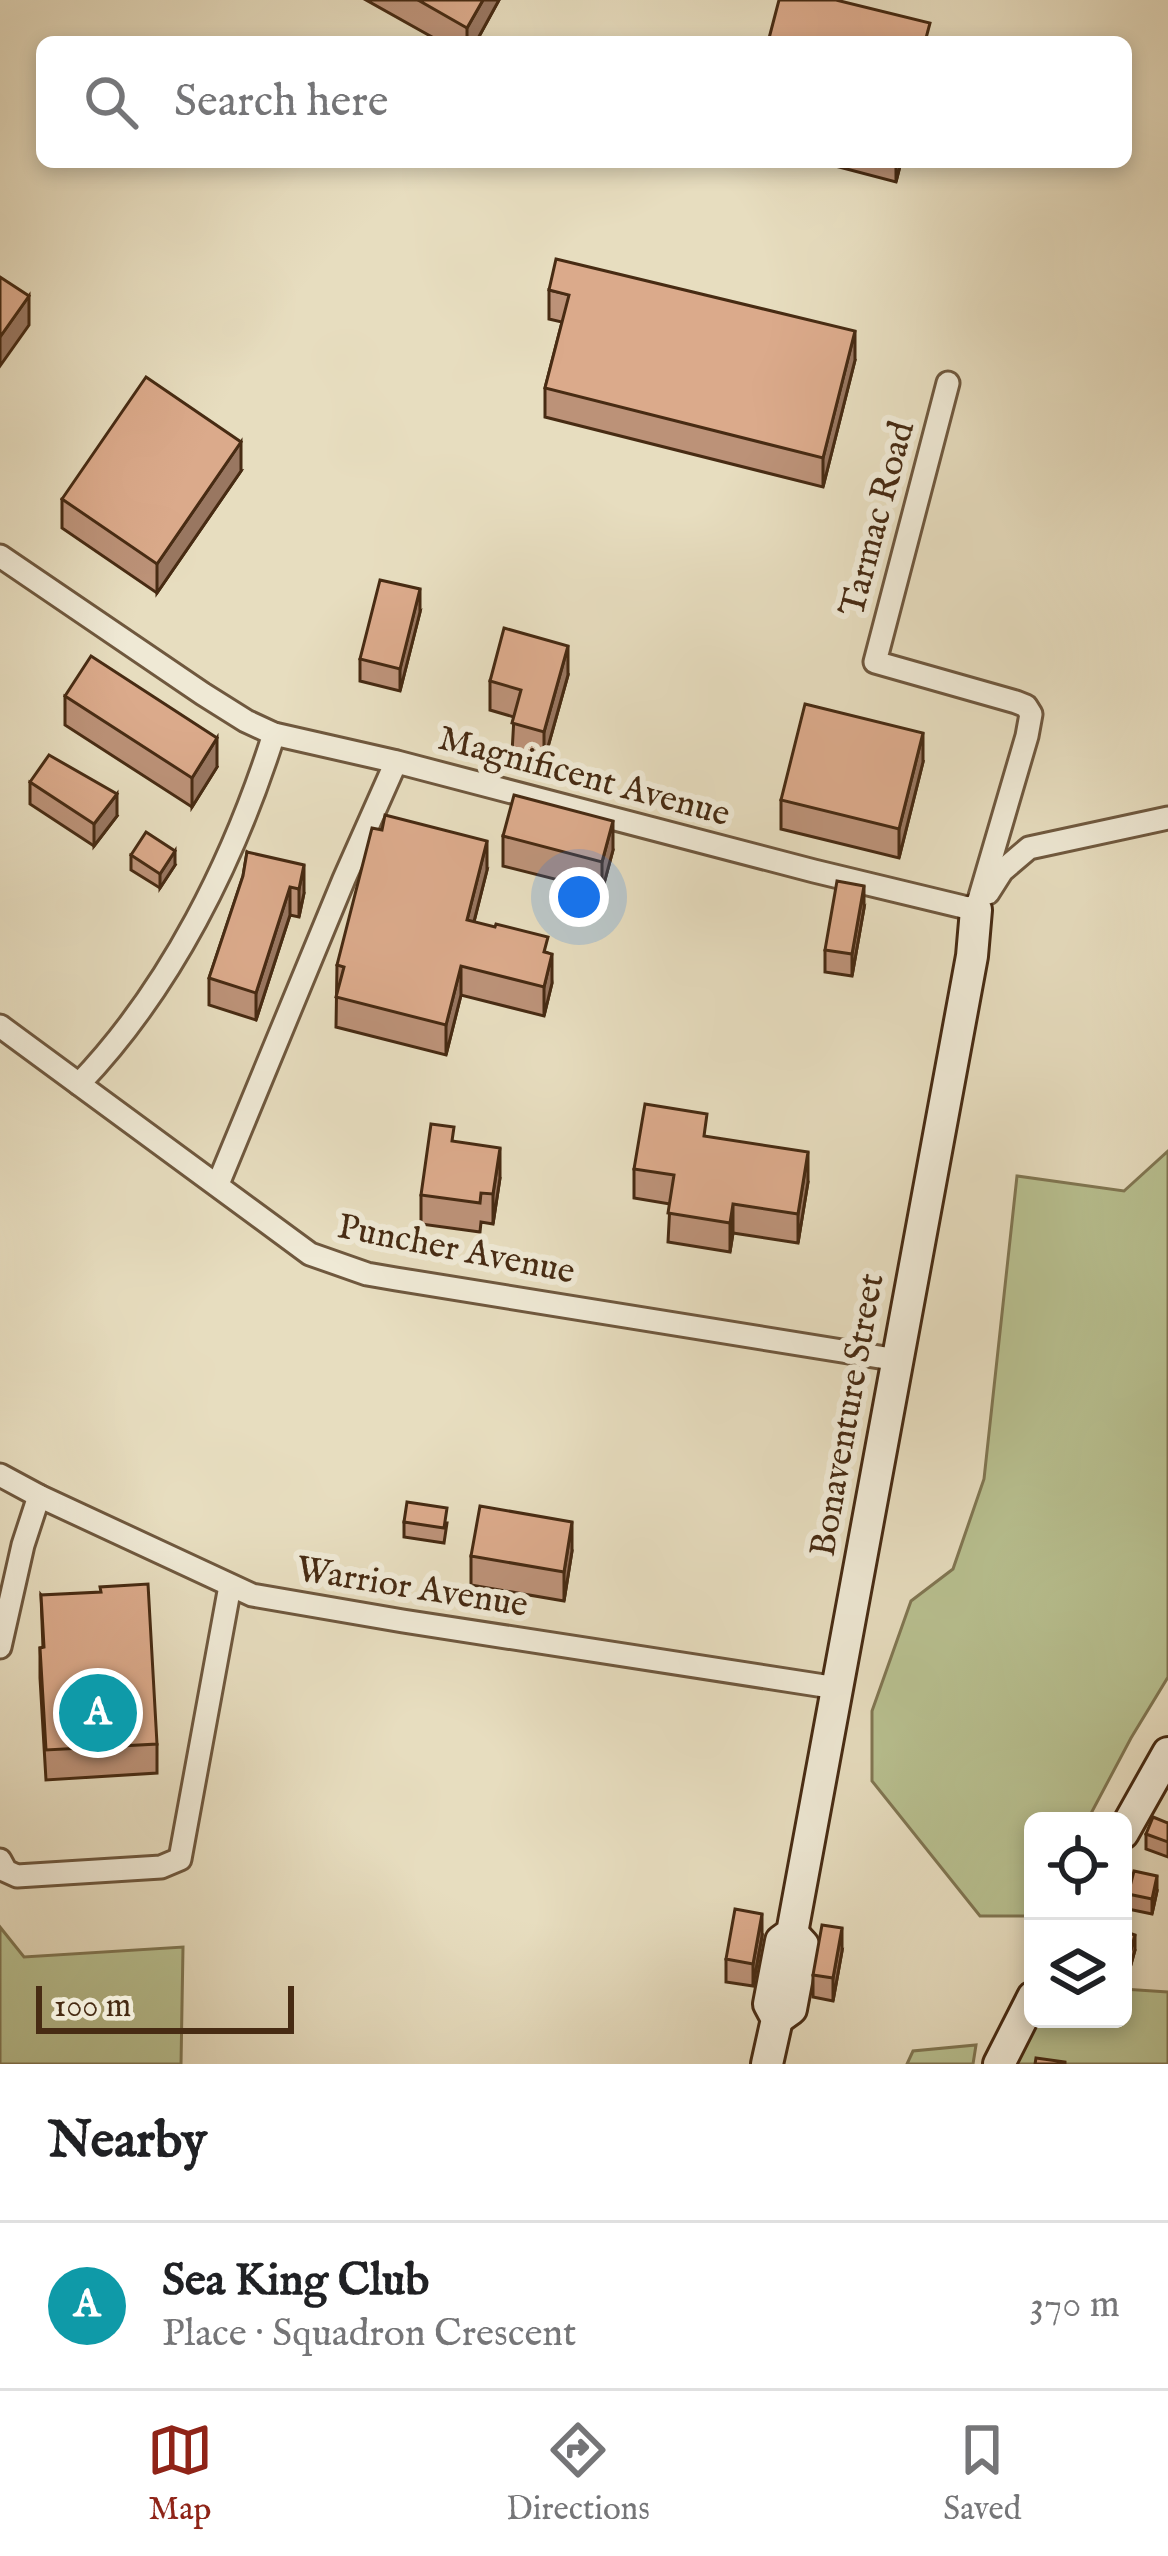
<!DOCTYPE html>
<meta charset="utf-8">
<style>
body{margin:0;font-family:"IM FELL English",serif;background:#f6f6f6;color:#202124}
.controls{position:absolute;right:36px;bottom:36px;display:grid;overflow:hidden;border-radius:18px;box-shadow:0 6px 18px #0003}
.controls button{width:108px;height:108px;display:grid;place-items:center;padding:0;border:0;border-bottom:3px solid #e0e0e0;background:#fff;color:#202124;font:60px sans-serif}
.scale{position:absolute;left:36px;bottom:30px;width:258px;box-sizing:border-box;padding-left:12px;border:6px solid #472b13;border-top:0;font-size:33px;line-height:42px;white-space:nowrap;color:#472b13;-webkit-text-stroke:9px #efe9d5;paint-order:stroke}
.you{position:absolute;left:579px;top:897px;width:42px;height:42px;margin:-30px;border:9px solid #fff;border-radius:50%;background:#1a73e8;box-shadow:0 0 0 18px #1a73e833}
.badge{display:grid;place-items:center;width:78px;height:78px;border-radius:50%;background:#8f2418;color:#fff;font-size:39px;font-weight:700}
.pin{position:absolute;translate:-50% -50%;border:6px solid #fff;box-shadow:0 3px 12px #0006}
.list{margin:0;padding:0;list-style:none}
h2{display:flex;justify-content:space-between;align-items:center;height:156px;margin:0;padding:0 48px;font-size:51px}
h2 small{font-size:39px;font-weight:400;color:#757577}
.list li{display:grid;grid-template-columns:78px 1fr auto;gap:36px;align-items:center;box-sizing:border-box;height:168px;padding:0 48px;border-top:3px solid #e0e0e0}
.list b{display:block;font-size:45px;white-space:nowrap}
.list p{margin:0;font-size:39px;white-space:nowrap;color:#757577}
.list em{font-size:39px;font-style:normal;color:#757577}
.icon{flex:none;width:66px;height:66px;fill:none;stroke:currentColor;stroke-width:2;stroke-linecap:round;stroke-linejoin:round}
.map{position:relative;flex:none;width:1168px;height:2064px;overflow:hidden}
.search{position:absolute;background:#fff;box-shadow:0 6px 18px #0003;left:36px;right:36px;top:36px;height:132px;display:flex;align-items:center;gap:30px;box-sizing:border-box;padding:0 42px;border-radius:18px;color:#757577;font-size:45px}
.sheet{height:324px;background:#fff}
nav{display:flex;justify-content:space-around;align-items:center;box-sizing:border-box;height:168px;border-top:3px solid #e0e0e0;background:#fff;font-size:33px;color:#757577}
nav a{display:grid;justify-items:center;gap:6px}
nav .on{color:#8f2418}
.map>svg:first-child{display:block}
</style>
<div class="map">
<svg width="1168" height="2064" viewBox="0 0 1168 2064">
<rect width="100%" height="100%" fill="#e7ddbf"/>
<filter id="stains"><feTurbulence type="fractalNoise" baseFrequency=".00167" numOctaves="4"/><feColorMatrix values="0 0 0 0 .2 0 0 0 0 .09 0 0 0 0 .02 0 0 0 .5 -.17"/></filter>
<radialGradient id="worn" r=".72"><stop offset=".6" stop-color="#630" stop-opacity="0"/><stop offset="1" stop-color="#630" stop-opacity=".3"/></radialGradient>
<g fill="#b8c090" stroke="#807652" stroke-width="3">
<polygon points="1168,1151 1168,1677 1131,1738 1087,1821 1033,1821 1033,1916 980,1916 872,1781 872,1711 911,1601 953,1569 984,1479 1017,1176 1124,1191"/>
<polygon points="0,1927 24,1957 183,1947 181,2064 0,2064"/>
<polygon points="1123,1989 1168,1992 1168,2064 1011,2064 1033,2019 1123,2019"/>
<polygon points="976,2045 973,2064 907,2064 913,2051"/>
</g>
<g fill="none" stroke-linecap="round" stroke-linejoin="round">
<g stroke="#6f583e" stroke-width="27">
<g id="street">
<polyline points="948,383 875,662 1016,702 1026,706 1031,714 1027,736 976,910"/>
<polyline points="0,556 203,694 246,721 274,734 397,762 814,871 976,910"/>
<polyline points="988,893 1002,871 1029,848 1168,818"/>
<polyline points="0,1026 310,1254 367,1274 396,1279 898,1360"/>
<path d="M79,1084C171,988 234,860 274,734"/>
<polyline points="218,1184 344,879 396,762"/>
<polyline points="0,1475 39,1496 252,1595 403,1621 837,1688"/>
<polyline points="0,1647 23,1545 39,1496"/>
<polyline points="0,1860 6,1871 17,1876 161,1867 180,1859 230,1586"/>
</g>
</g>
<g stroke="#472b13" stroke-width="36">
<g id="secondary">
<polyline points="1123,1833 1168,1753"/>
<polyline points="777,2019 791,2009 803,1945 792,1933"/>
<polyline points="767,2064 777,2019 769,2004 781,1941 792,1933 972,956 976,910"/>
<polyline points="999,2064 1033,1997"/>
</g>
</g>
<use href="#street" stroke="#efe9d5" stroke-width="21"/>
<use href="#secondary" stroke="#efe9d5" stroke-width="30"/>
</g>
<g fill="#bc9278" stroke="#472b13" stroke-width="3">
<polygon points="366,0 499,0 476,42 441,42"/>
<polygon points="820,162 901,162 896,182"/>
<polygon points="549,290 855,360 823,487 545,417 545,388 562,322 549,319"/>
<polygon points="241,471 157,593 62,528 62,499"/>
<polygon points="420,612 400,691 360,681 360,659"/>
<polygon points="568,675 544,761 512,753 514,717 490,710 490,681"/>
<polygon points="65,696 217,767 192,807 65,725"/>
<polygon points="923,762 899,858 781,829 781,800"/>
<polygon points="30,782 117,816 94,846 30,804"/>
<polygon points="503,836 613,850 602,891 503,866"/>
<polygon points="247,852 304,893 299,917 290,915 256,1020 209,1005 209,978 243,876"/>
<polygon points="131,855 175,865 160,888 131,870"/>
<polygon points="487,870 474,922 548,953 552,983 544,1016 461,995 446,1055 336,1027 337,965"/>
<polygon points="864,908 852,976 825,972 825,950"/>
<polygon points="707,1137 808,1182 798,1243 733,1233 730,1252 668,1242 670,1204 634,1198 634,1169"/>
<polygon points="454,1142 500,1178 493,1224 481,1222 480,1232 421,1224 421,1195"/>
<polygon points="404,1522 447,1523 444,1543 404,1537"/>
<polygon points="572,1551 564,1601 471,1585 471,1556"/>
<polygon points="41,1595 157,1744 157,1773 46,1780 40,1678 40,1648 43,1648"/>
<polygon points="1168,1823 1168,1857 1146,1849 1146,1834"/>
<polygon points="1157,1891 1152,1914 1128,1909 1128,1894"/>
<polygon points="1123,1931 1135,1950 1130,1968 1123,1966"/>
<polygon points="762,1936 753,1986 726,1982 726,1959"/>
<polygon points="842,1951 833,2001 813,1997 813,1975"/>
</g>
<g fill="#997761" stroke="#472b13" stroke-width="3">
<polygon points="483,0 499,0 476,42 467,42 467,28"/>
<polygon points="896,162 901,162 896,182"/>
<polygon points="29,296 29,325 0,366 0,337"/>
<polygon points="855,331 855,360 823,487 823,458"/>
<polygon points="241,442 241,471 157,593 157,564"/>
<polygon points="420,589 420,612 400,691 400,669"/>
<polygon points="568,646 568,675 544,761 544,732"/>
<polygon points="923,733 923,762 899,858 899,829"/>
<polygon points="217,738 217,767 192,807 192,778"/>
<polygon points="117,794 117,816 94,846 94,824"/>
<polygon points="613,821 613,850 602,891 602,862"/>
<polygon points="487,841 487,870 467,949 467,920"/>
<polygon points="175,851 175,865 160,888 160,874"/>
<polygon points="304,865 304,893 299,917 299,889"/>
<polygon points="864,886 864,908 852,976 852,954"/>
<polygon points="290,887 290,915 256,1020 256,993"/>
<polygon points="552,954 552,983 544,1016 544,987"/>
<polygon points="461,966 461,995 446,1055 446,1025"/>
<polygon points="500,1148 500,1178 493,1224 493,1194"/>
<polygon points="808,1152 808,1182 798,1243 798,1214"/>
<polygon points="733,1204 733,1233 730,1252 730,1223"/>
<polygon points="572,1522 572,1551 564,1601 564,1572"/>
<polygon points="1157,1876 1157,1891 1152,1914 1152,1899"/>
<polygon points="762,1914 762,1936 753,1986 753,1964"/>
<polygon points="842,1928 842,1951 833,2001 833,1978"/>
<polygon points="1135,1935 1135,1950 1130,1968 1130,1953"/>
</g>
<g fill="#dbaa8b" stroke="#472b13" stroke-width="3">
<polygon points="418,0 483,0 467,28"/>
<polygon points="779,0 836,0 930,23 925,42 768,42"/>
<polygon points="556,259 855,331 823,458 545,388 569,295 549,290"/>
<polygon points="0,277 29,296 0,337"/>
<polygon points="146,377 241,442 157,564 62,499"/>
<polygon points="380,580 420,589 400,669 360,659"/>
<polygon points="504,628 568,646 544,732 512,723 521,690 490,681"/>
<polygon points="91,656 217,738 192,778 65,696"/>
<polygon points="805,704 923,733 899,829 781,800"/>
<polygon points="49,755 117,794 94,824 30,782"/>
<polygon points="514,795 613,821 602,862 503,836"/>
<polygon points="385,815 487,841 467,920 495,927 496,924 548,937 544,952 552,954 544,987 461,966 446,1025 336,997 344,967 337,965 372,828 382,830"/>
<polygon points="146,832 175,851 160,874 131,855"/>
<polygon points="247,852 304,865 299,889 290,887 256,993 209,978 243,876"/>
<polygon points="837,881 864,886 852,954 825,950"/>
<polygon points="645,1104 707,1114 704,1136 808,1152 798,1214 733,1204 730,1223 668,1213 674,1175 634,1169"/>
<polygon points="431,1124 454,1127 452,1141 500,1148 493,1194 481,1193 480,1203 421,1195"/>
<polygon points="407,1502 447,1508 444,1528 404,1522"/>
<polygon points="480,1506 572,1522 564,1572 471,1556"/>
<polygon points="148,1584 157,1744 46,1750 40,1648 44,1647 41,1595 101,1592 100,1587"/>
<polygon points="1153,1817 1168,1823 1168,1842 1146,1834"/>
<polygon points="1134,1871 1157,1876 1152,1899 1128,1894"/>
<polygon points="735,1909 762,1914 753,1964 726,1959"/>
<polygon points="822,1925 842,1928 833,1978 813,1975"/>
<polygon points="1123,1931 1135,1935 1130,1953 1123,1951"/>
<polygon points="1036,2058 1065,2062 1065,2064 1035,2064"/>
</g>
<g text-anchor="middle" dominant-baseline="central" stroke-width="12" stroke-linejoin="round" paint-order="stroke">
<g font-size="36" fill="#472b13" stroke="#efe9d5">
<text transform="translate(878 519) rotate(-75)">Tarmac Road</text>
<text transform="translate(584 777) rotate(15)">Magnificent Avenue</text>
<text transform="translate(456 1250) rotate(11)">Puncher Avenue</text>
<text transform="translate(848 1415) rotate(-80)">Bonaventure Street</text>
<text transform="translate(412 1588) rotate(9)">Warrior Avenue</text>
</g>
</g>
<rect width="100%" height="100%" filter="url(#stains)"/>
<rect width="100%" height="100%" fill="url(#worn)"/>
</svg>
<div class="controls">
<button><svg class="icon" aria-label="locate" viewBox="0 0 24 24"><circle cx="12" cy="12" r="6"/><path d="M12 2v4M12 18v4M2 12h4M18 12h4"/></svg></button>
<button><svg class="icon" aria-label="layers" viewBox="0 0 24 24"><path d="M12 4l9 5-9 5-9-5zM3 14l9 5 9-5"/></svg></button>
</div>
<div class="scale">100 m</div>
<div class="you"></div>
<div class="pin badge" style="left:98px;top:1713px;background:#0f9aa8">A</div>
<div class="search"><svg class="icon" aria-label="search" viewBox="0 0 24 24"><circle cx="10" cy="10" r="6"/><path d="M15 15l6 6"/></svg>Search here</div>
</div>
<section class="sheet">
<h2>Nearby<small></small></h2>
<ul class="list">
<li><span class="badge" style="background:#0f9aa8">A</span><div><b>Sea King Club</b><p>Place · Squadron Crescent</p></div><em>370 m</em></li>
</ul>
</section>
<nav>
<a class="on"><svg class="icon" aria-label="map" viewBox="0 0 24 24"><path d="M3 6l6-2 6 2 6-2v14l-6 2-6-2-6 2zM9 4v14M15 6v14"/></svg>Map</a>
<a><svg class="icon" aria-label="directions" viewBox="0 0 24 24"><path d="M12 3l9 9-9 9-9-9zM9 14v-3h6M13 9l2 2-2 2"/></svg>Directions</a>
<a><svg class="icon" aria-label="saved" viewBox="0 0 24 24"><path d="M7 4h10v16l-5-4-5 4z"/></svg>Saved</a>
</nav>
